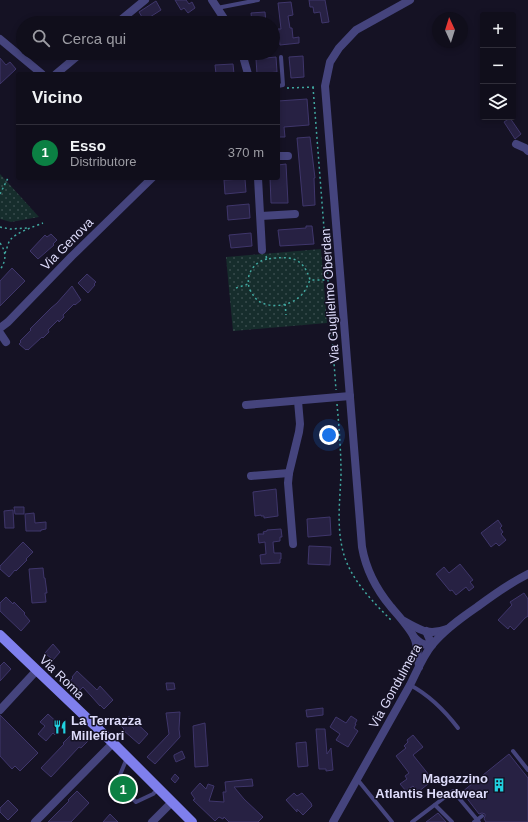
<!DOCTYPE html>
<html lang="it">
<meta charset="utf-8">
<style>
body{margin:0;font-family:Arial,sans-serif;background:#191724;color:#f1f3f6}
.controls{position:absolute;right:12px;top:12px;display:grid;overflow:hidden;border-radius:4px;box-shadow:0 2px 6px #0003}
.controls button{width:36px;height:36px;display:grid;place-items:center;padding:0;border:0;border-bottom:1px solid #302e3a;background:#100e1b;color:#f1f3f6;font:20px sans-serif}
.compass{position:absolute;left:432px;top:12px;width:36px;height:36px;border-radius:50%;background:#100e1b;box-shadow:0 2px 6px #0003;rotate:356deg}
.you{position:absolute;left:329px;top:435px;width:14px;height:14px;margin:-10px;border:3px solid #fff;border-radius:50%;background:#1a73e8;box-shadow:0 0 0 6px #1a73e833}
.badge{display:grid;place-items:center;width:26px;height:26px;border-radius:50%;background:#0b8043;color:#fff;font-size:13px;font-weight:700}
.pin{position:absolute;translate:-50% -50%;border:2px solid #fff;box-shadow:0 1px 4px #0006}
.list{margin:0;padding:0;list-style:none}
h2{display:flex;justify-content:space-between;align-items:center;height:52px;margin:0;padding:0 16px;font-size:17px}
h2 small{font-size:13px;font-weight:400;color:#9c9ca3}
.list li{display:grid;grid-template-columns:26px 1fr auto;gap:12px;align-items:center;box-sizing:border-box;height:56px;padding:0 16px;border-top:1px solid #302e3a}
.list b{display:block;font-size:15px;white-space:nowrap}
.list p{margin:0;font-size:13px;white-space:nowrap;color:#9c9ca3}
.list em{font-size:13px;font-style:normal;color:#9c9ca3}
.icon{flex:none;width:22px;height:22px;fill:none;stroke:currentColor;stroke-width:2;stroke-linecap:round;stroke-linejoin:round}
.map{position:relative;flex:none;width:528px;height:822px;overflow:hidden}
.search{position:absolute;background:#100e1b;box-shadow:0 2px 6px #0003;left:16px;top:16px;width:264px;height:44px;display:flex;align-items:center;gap:10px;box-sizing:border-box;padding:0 14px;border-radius:22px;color:#9c9ca3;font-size:15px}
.panel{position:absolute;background:#100e1b;box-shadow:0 2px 6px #0003;left:16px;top:72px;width:264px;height:108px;border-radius:4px}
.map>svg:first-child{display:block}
</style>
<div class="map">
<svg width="528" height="822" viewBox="0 0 528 822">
<defs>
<pattern id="grass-dots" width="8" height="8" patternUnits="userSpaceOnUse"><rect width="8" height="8" fill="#162d2c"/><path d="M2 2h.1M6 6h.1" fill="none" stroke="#374b4c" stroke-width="1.8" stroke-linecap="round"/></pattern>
</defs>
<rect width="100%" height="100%" fill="#151224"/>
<g fill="url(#grass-dots)">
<polygon points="0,174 39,217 11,222 0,219"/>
<polygon points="321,249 327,323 233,331 226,257"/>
</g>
<g fill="#272143" stroke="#3f366b">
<polygon points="175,0 186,0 189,4 192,2 195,8 188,13 184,8 181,10"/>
<polygon points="309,0 325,0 329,22 322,23 320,12 314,13 313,7 310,7"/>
<polygon points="156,1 161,10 150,17 150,19 145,22 139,12"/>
<polygon points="291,2 293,15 288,16 290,28 292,28 293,38 299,37 299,43 280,45 278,29 281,29 278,3"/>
<polygon points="265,12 266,23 252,23 251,13"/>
<polygon points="213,53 231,53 216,59"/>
<polygon points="303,56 304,77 291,78 289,57"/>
<polygon points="276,57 277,72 257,74 256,59"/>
<polygon points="0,58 6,65 10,62 16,69 0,84"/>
<polygon points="233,64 234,74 216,74 215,65"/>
<polygon points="307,99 309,125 284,127 285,137 278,137 278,101"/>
<polygon points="510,118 521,134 515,139 504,122"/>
<polygon points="310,137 315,178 314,178 315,205 303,206 297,138"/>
<polygon points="286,164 288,203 271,203 270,178 278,178 278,165"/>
<polygon points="245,179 246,192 225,194 224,180"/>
<polygon points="249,204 250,218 228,220 227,206"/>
<polygon points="306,226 312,226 314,244 280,246 278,230 306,228"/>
<polygon points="251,233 252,246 231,248 229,235"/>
<polygon points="51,234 57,240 53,244 54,245 38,259 30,251 45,235 47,237"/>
<polygon points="12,268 25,281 0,306 0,281"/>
<polygon points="87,274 96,282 94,284 95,285 88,293 78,283"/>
<polygon points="72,286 81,300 75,305 74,304 63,315 64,317 59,322 58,320 48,330 49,332 43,338 42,337 28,350 27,349 26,350 19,344 21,342 20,341 31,330 30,329 51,308 57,303"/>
<polygon points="276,489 278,516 264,518 264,516 261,516 261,515 255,516 253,492"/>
<polygon points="14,507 24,507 24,514 15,514"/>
<polygon points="13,510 14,528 5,528 4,511"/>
<polygon points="34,513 35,523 46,522 46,529 41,530 41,531 26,531 25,514"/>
<polygon points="330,517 331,535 308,537 307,519"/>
<polygon points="498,520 502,526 500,528 503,532 501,534 506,540 499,546 496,543 491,547 481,533"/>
<polygon points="281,529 282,537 280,537 280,541 273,542 274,553 281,553 281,559 280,559 280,563 261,564 260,555 266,554 265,542 259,543 258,534 264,534 263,532 267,531 267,530"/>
<polygon points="23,542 33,552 26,559 27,560 16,571 15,570 9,577 0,569 0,566"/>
<polygon points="309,546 331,547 330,565 308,564"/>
<polygon points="460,564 473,580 470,582 474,587 469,591 466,587 456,595 452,590 450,591 436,574 444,567 449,573"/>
<polygon points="43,568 44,578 45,578 47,593 45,593 46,602 32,603 29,569"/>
<polygon points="524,593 528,599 528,616 525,618 514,630 510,626 508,629 498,620 512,605 510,602"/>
<polygon points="6,597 13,604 14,602 25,613 24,614 30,621 21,631 0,611 0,603"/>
<polygon points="53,644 60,652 53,660 45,653"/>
<polygon points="4,662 11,669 0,681 0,666"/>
<polygon points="77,671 97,690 100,686 113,700 104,709 100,705 100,706 83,687 79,691 75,686 69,682 73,678 72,677"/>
<polygon points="166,683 174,683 175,689 167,690"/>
<polygon points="323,708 323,715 307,717 306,710"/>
<polygon points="180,712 179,729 180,737 155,764 147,757 169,734 166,713"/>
<polygon points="48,714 62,727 55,735 53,733 46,741 38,734 45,726 40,722"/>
<polygon points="0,715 38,753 20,771 15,766 12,769 0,756"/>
<polygon points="129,716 148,734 139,744 123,730 124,729 120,725"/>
<polygon points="351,716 357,720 355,724 356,724 354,728 358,731 348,747 336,740 340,734 330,727 336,717 346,723"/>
<polygon points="205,723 208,766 195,767 193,726"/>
<polygon points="316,729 325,729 327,754 331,748 333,770 326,771 326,769 319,769"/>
<polygon points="79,730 89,740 81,748 79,747 51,777 41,768 64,744 63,743 71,735 73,736"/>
<polygon points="413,735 423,747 413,755 433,780 418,792 413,786 406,791 400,784 407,779 405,776 409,773 396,756 406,748 404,746 408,742 407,740"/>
<polygon points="306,742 308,766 298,767 296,743"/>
<polygon points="182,751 185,758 176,762 174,757 174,755"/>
<polygon points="509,754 528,778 528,822 486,822 484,819 485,816 485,814 482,813 479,814 462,792"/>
<polygon points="175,774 179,778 175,783 171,779"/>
<polygon points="252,779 253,786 234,787 244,799 263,817 258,822 229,822 224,817 223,819 219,817 215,821 193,800 195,799 191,793 200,783 206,789 208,784 214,786 209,801 224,802 223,792 226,792 225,782"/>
<polygon points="118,788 124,794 115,802 109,795"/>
<polygon points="77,791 89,803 71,822 48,822 69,801 68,800"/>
<polygon points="294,793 297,796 302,793 311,803 312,806 303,815 297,809 297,812 286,800"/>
<polygon points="8,800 18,810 8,820 0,812 0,808"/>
<polygon points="438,813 446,822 426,822"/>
<polygon points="110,814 118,822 103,822"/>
</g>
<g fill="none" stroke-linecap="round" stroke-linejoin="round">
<g stroke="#40a8a0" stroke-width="1.5" stroke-dasharray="2 3" stroke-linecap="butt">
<polyline points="313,87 328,280"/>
<polyline points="287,88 317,87"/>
<polyline points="0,194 8,178"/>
<polyline points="0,227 10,229 27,228"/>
<path d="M0,243C7,253 6,261 0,270"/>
<path d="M5,253C7,249 8,243 10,240C17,232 33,227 43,223"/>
<path d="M266,256L267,259C289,256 303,256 310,280H328L336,390"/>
<path d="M267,259C258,261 252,267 249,275C248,281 248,285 250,290C253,295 255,299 260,302C271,308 289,306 298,298C304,294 307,287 310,280"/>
<polyline points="236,288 248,284"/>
<polyline points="285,304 286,315"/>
<path d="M337,404C339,427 341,450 341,474C340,501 336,528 344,555C352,581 373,602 392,621"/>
</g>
<g stroke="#45447d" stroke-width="4">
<polyline points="217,8 258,0"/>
<polyline points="278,86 283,85 281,57"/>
<path d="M410,685C429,695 445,711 458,728"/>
<polyline points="513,751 528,770"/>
<polyline points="127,758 117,782 136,802 153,794 158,789"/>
<polyline points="357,779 392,822"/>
<polyline points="435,805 452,822"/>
<polyline points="412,822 453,791 479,822"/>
<polyline points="474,822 482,816"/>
</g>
<g stroke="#45447d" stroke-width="8">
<polyline points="212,0 227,23"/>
<path d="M410,0L356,30L339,48L330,62L325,86L362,547C366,570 376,589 391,607C398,615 409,627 414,637C418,646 418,657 419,667"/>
<polyline points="117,23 145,0"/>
<polyline points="0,39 42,74"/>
<polyline points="242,53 248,74"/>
<polyline points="56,74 81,53"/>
<polyline points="516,144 525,148 528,151"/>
<polyline points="278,156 288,156"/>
<polyline points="258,178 262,250"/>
<polyline points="261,216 295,214"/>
<polyline points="0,328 8,322 72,256 152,178"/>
<polyline points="0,333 6,342"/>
<polyline points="246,405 350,396"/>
<polyline points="251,476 289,473"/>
<polyline points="293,544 288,483 289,473 299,432 300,424 298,401"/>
<path d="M404,621C421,630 428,636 447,629"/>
<path d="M414,637C420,643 424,646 432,645L426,631"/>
<polyline points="0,710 37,670"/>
<polyline points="35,822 113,743"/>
<polyline points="152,822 172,802"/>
<path d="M333,822L410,685C417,671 423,656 432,645C444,630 461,618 477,607C493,595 510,583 528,574"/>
</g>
<polyline stroke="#7f7fed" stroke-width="10" points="0,635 113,743 192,822"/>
</g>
<defs>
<g id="restaurant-bare" transform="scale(1.08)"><path d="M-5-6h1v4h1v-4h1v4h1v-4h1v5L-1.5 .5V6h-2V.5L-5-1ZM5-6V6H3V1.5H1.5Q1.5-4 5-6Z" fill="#21d1e0" stroke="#151224" stroke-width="2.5" paint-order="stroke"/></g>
<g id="building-bare" transform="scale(1.08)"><path d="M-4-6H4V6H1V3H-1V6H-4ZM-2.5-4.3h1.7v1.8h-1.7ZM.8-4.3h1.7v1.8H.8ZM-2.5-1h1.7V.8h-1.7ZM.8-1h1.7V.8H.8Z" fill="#21d1e0" stroke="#151224" stroke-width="2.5" paint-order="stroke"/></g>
</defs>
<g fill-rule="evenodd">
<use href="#restaurant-bare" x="60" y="727"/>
<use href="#building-bare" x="499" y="785"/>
</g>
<g text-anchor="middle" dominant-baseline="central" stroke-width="3" stroke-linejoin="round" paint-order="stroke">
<g font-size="13" fill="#dddbfa" stroke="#151224">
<text transform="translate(67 244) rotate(-45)">Via Genova</text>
<text transform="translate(330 296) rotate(-94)">Via Guglielmo Oberdan</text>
<text transform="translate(62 677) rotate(44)">Via Roma</text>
<text transform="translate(395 686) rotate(-61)">Via Gondulmera</text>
</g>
<g font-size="13" font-weight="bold" fill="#dddbfa" stroke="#151224" text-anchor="start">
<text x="71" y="720">La Terrazza<tspan x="71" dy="15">Millefiori</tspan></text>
<text x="488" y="778" text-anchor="end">Magazzino<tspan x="488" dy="15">Atlantis Headwear</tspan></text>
</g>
</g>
</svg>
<div class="controls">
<button>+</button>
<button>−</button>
<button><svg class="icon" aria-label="layers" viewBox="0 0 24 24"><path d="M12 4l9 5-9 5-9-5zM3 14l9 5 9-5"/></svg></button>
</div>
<svg class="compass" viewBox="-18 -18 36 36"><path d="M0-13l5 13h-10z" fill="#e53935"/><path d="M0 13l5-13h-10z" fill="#9c9ca3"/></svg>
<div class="you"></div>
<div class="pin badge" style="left:123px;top:789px">1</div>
<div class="search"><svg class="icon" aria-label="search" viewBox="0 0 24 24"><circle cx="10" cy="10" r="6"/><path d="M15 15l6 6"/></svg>Cerca qui</div>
<section class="panel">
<h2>Vicino<small></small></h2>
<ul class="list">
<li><span class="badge">1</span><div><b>Esso</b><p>Distributore</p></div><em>370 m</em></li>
</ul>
</section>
</div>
